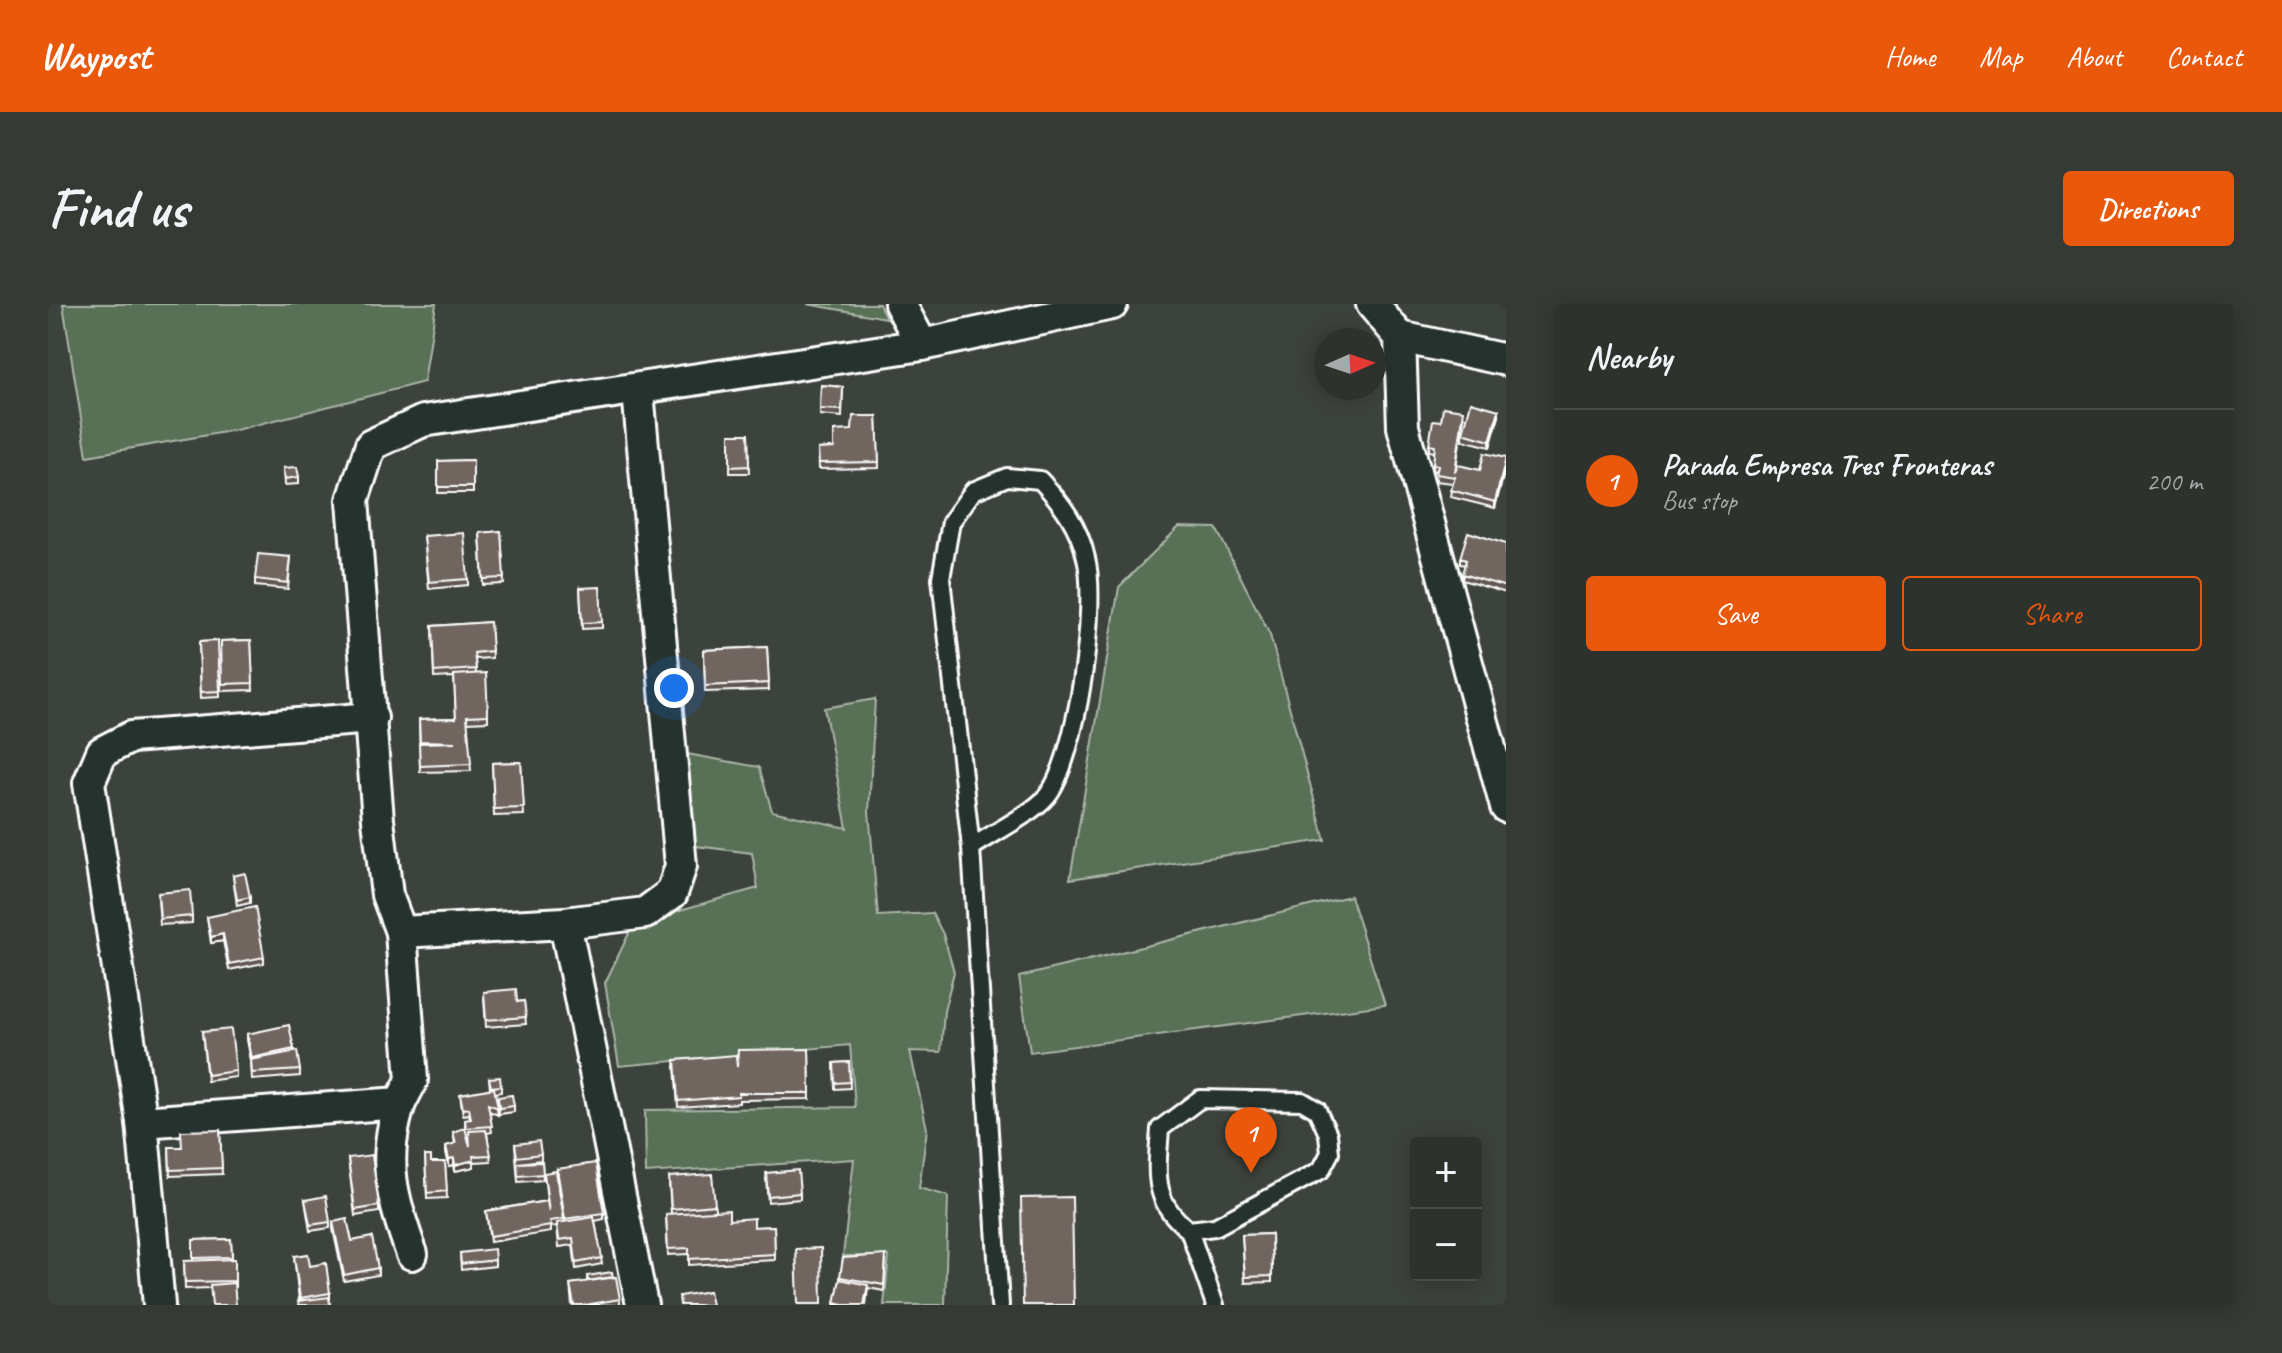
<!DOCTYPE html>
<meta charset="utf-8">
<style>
body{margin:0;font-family:Caveat,sans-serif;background:#353a35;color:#f1f3f6}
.controls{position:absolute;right:24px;bottom:24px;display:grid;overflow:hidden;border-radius:8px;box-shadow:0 4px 20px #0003}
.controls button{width:72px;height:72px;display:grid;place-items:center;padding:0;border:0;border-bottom:2px solid #484d49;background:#2d322d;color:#f1f3f6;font:40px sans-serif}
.compass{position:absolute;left:1266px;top:24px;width:72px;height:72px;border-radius:50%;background:#2d322d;box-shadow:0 4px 20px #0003;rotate:87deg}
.you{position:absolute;left:626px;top:384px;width:28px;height:28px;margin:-20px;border:6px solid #fff;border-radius:50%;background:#1a73e8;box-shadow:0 0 0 12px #1a73e833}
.badge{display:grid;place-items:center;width:52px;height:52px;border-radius:50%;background:#ea580c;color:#fff;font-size:26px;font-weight:700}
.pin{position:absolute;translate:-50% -66px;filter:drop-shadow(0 2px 4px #0008)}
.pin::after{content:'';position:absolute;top:42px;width:28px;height:24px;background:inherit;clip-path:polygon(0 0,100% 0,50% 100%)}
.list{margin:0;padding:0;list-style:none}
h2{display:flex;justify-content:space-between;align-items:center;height:104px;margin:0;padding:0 32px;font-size:34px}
h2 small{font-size:26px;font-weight:400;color:#a7aaaa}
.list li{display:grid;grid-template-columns:52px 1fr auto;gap:24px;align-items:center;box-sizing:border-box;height:144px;padding:0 32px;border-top:2px solid #484d49}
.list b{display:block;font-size:30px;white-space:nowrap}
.list p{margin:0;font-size:26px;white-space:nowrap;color:#a7aaaa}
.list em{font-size:26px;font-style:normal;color:#a7aaaa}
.actions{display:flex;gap:16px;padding:24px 32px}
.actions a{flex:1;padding:18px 0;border:2px solid #ea580c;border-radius:8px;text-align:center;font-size:28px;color:#ea580c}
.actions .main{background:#ea580c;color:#fff}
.map{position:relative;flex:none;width:1458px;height:1001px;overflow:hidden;border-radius:8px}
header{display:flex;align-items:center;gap:48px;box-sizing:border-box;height:112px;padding:0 40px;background:#ea580c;color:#fff}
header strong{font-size:38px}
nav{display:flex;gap:44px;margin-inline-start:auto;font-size:28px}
.intro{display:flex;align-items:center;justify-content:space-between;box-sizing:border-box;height:192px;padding:0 48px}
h1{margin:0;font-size:56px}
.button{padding:20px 36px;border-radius:8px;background:#ea580c;color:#fff;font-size:28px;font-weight:700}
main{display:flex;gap:48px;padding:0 48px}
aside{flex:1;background:#2d322d;border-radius:8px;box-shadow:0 4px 20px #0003}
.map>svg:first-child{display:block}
</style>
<header>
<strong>Waypost</strong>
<nav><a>Home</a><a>Map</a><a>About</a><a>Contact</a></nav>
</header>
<div class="intro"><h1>Find us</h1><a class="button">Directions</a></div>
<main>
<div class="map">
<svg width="1458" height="1001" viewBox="0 0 1458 1001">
<rect width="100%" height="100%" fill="#3c423c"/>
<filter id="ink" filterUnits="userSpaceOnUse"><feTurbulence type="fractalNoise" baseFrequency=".0125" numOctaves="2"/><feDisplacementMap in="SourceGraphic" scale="16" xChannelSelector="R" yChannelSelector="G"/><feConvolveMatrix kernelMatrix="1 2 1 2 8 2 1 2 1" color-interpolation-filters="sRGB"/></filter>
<g filter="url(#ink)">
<g fill="#586f54" stroke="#acb7aa" stroke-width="2">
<polygon points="15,0 388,0 376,78 188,126 39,152"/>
<polygon points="759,0 831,0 838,14"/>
<polygon points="1131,223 1168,224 1222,331 1277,536 1022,575 1071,283"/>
<polygon points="827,395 821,507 830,612 884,609 895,630 906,668 896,707 893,748 862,747 879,825 871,884 900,892 897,1001 836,1001 841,952 795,952 806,855 598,869 597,806 807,803 802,741 571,762 557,679 586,619 710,584 704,549 648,542 639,450 711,463 724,507 799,524 776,404"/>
<polygon points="1302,592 1337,701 982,748 971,673"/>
</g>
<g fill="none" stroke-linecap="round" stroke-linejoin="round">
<g stroke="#fff" stroke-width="22">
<g id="service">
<path d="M923,544C943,530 984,510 999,492C1029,455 1050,301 1038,254C1031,222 1014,199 992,176L959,173L925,187L903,218L893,274L923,544L952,1001"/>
<path d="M1141,926C1103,898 1109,868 1112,825L1152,795L1254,797L1269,806L1280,830L1282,849L1273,866L1167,923L1141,926L1167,1001"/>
</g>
</g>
<g stroke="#fff" stroke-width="36">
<g id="minor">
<polyline points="852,0 874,41"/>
<polyline points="1324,0 1352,33 1355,123 1458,503"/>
<polyline points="1352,33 1458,56"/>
<polyline points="517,619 597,609 624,589 633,562 590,87"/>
<polyline points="353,628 517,619 594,1001"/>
<path d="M352,799C333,856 344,895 364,950"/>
<polyline points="94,818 352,799 364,776 353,628 339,591 330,516 305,196 323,141 375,117 874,41 1064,0"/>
<polyline points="111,1001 94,818 41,479 54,448 83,433 324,414"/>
</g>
</g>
<use href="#service" stroke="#26332d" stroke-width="16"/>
<use href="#minor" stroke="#26332d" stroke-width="30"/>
</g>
<g fill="#615751" stroke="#fff" stroke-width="2">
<polygon points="773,81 795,83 794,113 772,111"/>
<polygon points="829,112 831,164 771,165 770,145 786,144 804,126"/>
<polygon points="1451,112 1442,143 1415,136 1415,129"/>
<polygon points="1416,113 1408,164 1432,166 1458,154 1447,204 1403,193 1405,179 1388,177 1389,167 1385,166 1386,148 1381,147 1381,141 1393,117"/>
<polygon points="682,130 700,130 701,169 682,169"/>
<polygon points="425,156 425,189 390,189 390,157"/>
<polygon points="236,164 251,173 251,180 237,181"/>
<polygon points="453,227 456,280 435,281 432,229"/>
<polygon points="376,232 420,275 420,281 381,285"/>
<polygon points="1458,240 1458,289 1414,276 1417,261 1412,260 1412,254"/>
<polygon points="243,253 240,285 207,282 207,275"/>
<polygon points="532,284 554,318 554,324 534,325"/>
<polygon points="442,318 444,354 427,355 428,370 440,411 440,417 419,418 423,467 372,468 371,415 408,414 406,373 386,374 384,322"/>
<polygon points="203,336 205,386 174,387 173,337"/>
<polygon points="170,337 172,393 153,394 151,338"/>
<polygon points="719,343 721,386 657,388 656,346"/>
<polygon points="473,458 476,511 446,512 444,459"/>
<polygon points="185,572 202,593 202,599 189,602"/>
<polygon points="110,595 144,612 144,619 112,621"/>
<polygon points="159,613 216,653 216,659 181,666 175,637 163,639"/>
<polygon points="436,694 469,698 476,697 478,720 438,723"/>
<polygon points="154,728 188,767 188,773 159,777"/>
<polygon points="199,730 246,748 252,766 252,772 204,776 203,757 199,736"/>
<polygon points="761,745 762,795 691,796 691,799 630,803 627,762 689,763"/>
<polygon points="801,758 802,784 787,785 786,759"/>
<polygon points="441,774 453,782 453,788 447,789 450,811 441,807 444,828 439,829 443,857 426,858 426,863 407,867 406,861 401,862 398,848 398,842 407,840 405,828 417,824 417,816 422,815 421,810 415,811 412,790 442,785"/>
<polygon points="450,793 466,802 466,808 451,810"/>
<polygon points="172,826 174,870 122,872 121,843 133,843"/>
<polygon points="467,840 493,850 493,856 472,859 494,858 495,876 470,878"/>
<polygon points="377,852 383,858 397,858 399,894 379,895"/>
<polygon points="300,854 331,902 331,908 307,912"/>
<polygon points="509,865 556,909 556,915 547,917 554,960 528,965 525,941 511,943 509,922 503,923 503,928 442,938 438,907 499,897 496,869 517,917"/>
<polygon points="718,875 752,889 752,895 720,898"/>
<polygon points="621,879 667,901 667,907 681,916 706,923 726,922 727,956 641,961 641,950 620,951 618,910 623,910"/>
<polygon points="257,896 282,918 282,924 262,927"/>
<polygon points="285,918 330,964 330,971 296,977 285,925"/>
<polygon points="1223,930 1224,978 1197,979 1194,931"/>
<polygon points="183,935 184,955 187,955 187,983 137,985 136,957 145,957 145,936"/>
<polygon points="412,949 447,956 447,962 413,966"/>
<polygon points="246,952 262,962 282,989 282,995 251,996"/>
<polygon points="795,954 838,957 836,987 820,984 818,1001 787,1001 792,975"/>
<polygon points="539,972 565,973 572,995 572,1001 524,1001 522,980 539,978"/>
</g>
<g fill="#4f4742" stroke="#fff" stroke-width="2">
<polygon points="1451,106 1451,112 1442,143 1442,137"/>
<polygon points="1458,155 1458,162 1447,204 1447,198"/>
<polygon points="175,630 175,637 163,639 163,633"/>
<polygon points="246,745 246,751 204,760 204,754"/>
<polygon points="406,854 406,861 401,862 401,855"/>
<polygon points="426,856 426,863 407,867 407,861"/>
</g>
<g fill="#71655e" stroke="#fff" stroke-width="2">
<polygon points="773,81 795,83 794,106 772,105"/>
<polygon points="1423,98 1451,106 1442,137 1415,129"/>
<polygon points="1395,103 1416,106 1407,168 1410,161 1432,166 1436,149 1458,154 1447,198 1403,186 1407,173 1388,170 1390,161 1385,160 1387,142 1381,141 1385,116 1393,117"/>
<polygon points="805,112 829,112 831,158 771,159 770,145 786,144 786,127 804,126"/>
<polygon points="682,130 700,130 701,162 682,163"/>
<polygon points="425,156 425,183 390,183 390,157"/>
<polygon points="249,163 251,173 237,175 236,164"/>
<polygon points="453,227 456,274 435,275 432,229"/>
<polygon points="1420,228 1458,240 1458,283 1414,270 1418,256 1412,254"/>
<polygon points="416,229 420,275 381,278 376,232"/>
<polygon points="210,250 243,253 240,279 207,275"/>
<polygon points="552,283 554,318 534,319 532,284"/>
<polygon points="442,318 444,347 426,349 428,365 386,368 384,322"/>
<polygon points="203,336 205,379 174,380 173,337"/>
<polygon points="170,337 172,387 153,388 151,338"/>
<polygon points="719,343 721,379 657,382 656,346"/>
<polygon points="438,369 440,411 419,412 423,460 372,462 371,439 408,438 372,437 371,415 408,414 406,371"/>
<polygon points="473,458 476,504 446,505 444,459"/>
<polygon points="197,569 202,593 189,596 185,572"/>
<polygon points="142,586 144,612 112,615 110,589"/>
<polygon points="207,603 216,653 181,660 175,630 163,633 159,613"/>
<polygon points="468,685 469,698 476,697 478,713 438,716 436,688"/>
<polygon points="241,721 246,745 204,754 199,730"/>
<polygon points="183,725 188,767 159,771 154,728"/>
<polygon points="761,745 762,789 691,789 691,792 630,797 627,756 688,751 689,763 690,746"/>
<polygon points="249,747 252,766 204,769 203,756"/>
<polygon points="801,758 802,778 787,779 786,759"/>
<polygon points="452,773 453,782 443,783 441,774"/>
<polygon points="446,784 450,804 440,800 444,822 418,824 417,816 423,815 421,804 415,805 412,790"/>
<polygon points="464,791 466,802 451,804 450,793"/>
<polygon points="417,824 422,842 421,827 438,826 443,851 425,852 426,856 407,861 406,854 401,855 398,842 408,839 405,828"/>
<polygon points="172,826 174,864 122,866 121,843 134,843 133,827"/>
<polygon points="491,837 493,850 469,853 467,840"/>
<polygon points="324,851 331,902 307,906 300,854"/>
<polygon points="377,852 383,852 383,858 397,858 399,887 379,889"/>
<polygon points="494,858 495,870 470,872 469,859"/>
<polygon points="548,859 556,909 517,915 509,865"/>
<polygon points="750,866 752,889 720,892 718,869"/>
<polygon points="508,867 516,915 502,917 503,922 442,932 438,907 499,897 501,908 496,869"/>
<polygon points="664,870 667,901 623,905 621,873"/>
<polygon points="278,892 282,918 262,921 257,896"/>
<polygon points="1024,893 1026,1001 975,1001 973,894"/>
<polygon points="681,906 681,916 706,914 706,923 726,922 727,950 641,955 641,944 620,945 618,910"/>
<polygon points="546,913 554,954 528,959 525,934 511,936 509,919"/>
<polygon points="299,915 304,937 324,933 330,964 296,971 285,918"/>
<polygon points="1223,930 1224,972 1197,973 1194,931"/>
<polygon points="183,935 184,953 145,954 145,936"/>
<polygon points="773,944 774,1000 750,1000 748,945"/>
<polygon points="446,945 447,956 413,960 412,949"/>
<polygon points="260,950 262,962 278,959 282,989 252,994 246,952"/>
<polygon points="838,951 836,981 792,973 795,954"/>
<polygon points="187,955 187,977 137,978 136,957"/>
<polygon points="564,968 565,973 540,977 539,972"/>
<polygon points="568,973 572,995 537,1001 526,1001 522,980"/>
<polygon points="792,975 820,981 816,1001 795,1001 787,999"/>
<polygon points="186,979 188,1001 164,1001 162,981"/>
<polygon points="661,987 664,1001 632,1001 631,992"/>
<polygon points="281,993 282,1001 251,1001 250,997"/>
</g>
</g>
</svg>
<div class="controls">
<button>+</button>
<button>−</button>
</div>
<svg class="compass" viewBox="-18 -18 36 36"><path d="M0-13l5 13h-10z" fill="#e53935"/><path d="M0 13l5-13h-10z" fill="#a7aaaa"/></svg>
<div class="you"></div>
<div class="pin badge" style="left:1203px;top:869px">1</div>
</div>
<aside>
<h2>Nearby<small></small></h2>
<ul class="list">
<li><span class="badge">1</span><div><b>Parada Empresa Tres Fronteras</b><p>Bus stop</p></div><em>200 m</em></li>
</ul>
<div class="actions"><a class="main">Save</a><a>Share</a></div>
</aside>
</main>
